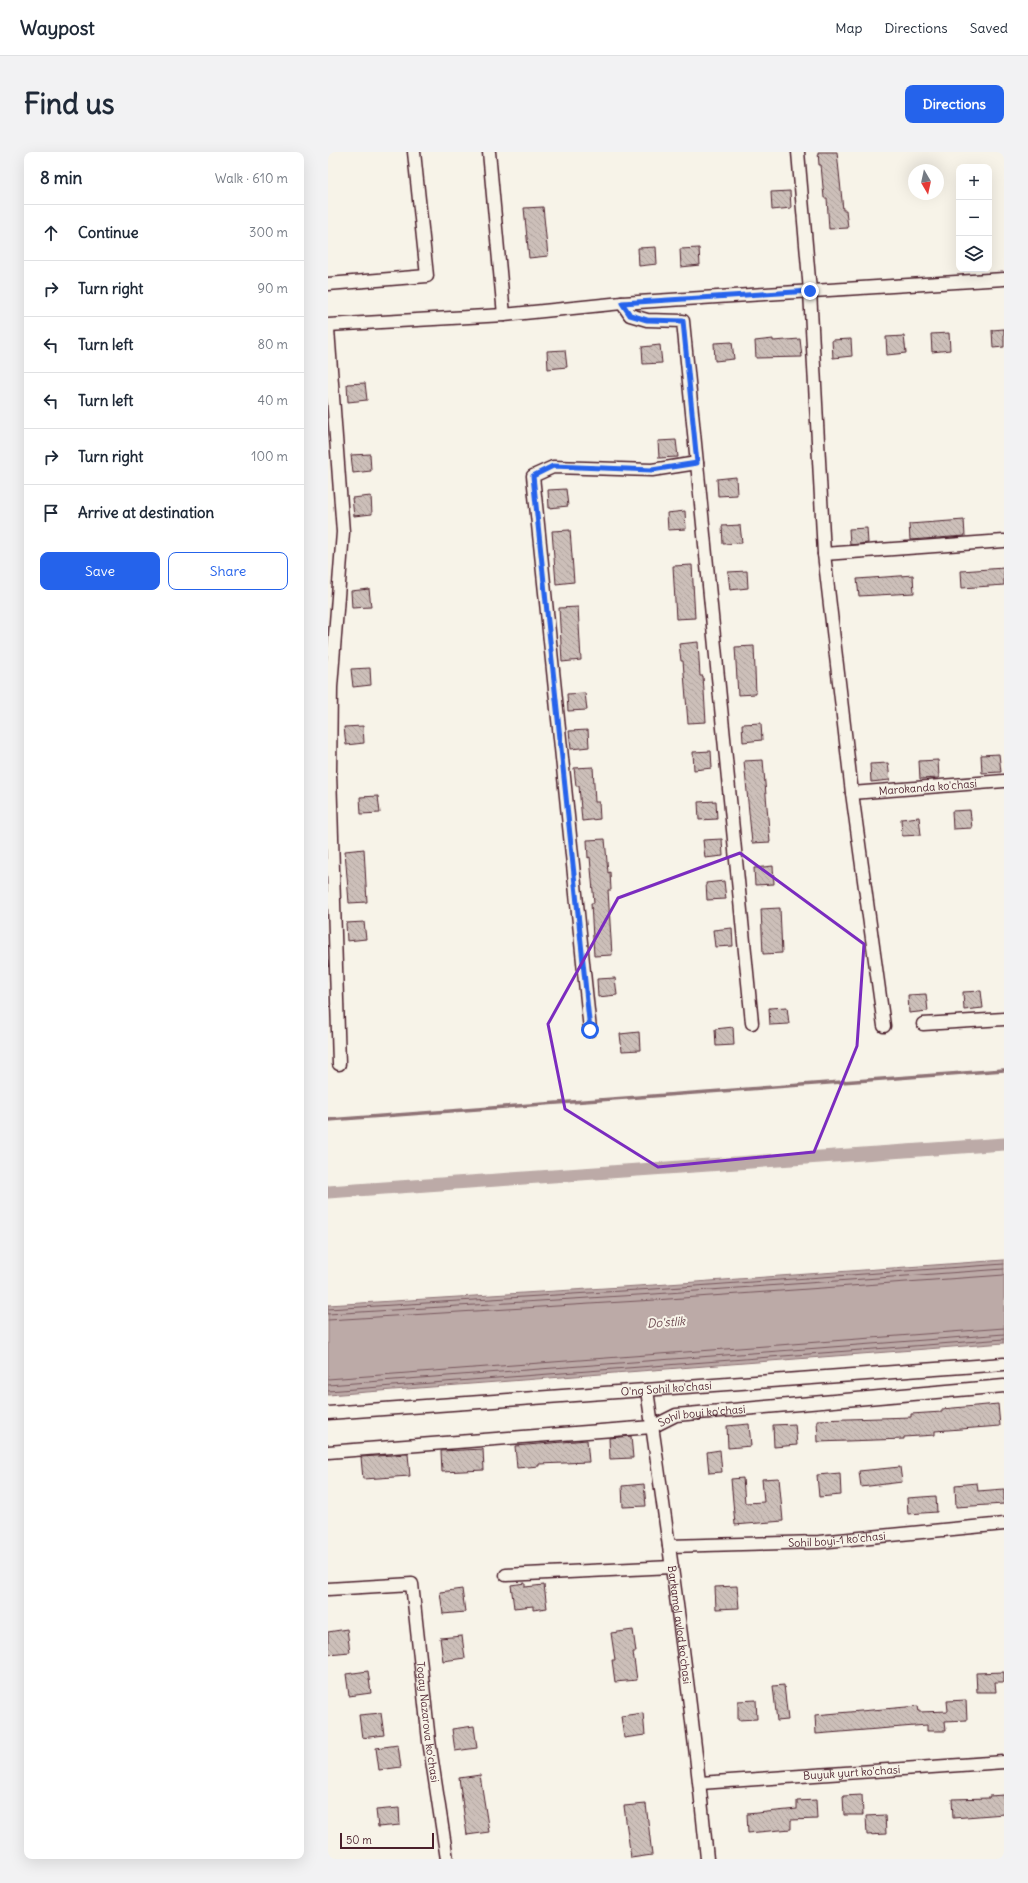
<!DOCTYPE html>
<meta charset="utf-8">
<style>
body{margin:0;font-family:Delius,sans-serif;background:#f2f2f3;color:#1f2937}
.controls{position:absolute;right:12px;top:12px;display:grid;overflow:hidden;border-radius:8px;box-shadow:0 4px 16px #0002}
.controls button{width:36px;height:36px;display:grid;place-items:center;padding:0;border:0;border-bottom:1px solid #e0e1e3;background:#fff;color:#1f2937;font:20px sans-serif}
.compass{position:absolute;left:580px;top:12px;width:36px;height:36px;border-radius:50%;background:#fff;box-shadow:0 4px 16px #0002;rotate:171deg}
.scale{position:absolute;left:12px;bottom:10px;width:94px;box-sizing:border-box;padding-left:4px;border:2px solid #4a1f2b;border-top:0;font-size:11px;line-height:14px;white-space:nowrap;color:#4a1f2b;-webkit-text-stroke:3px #f7f3e8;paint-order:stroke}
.stop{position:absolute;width:12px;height:12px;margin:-9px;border:3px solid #2563eb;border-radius:50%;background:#fff}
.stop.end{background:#2563eb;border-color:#fff;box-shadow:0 1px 4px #0008}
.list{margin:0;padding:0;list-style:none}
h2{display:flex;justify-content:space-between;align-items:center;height:52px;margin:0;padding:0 16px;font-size:17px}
h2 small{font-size:13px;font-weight:400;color:#747a83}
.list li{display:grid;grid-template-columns:26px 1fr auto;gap:12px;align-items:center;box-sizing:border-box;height:56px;padding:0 16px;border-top:1px solid #e0e1e3}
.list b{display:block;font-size:15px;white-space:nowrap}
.list em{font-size:13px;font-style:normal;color:#747a83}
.actions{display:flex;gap:8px;padding:12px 16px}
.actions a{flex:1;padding:9px 0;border:1px solid #2563eb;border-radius:8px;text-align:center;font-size:14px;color:#2563eb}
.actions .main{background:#2563eb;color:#fff}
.icon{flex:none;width:22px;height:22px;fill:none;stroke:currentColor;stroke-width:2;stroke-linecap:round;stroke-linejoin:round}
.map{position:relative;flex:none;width:676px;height:1707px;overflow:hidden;border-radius:8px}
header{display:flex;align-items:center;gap:24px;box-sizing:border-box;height:56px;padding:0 20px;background:#fff;border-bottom:1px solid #e0e1e3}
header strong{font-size:19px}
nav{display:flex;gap:22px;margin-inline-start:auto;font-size:14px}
.intro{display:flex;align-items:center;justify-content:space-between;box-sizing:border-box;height:96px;padding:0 24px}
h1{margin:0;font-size:28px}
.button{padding:10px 18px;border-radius:8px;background:#2563eb;color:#fff;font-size:14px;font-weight:700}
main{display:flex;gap:24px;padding:0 24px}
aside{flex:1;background:#fff;border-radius:8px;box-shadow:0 4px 16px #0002}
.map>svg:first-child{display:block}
</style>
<header>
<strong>Waypost</strong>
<nav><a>Map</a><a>Directions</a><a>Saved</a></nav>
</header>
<div class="intro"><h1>Find us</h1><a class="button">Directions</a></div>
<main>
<aside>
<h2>8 min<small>Walk · 610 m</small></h2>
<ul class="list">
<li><svg class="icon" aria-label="ahead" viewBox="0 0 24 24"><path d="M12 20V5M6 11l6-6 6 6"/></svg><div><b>Continue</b></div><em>300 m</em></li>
<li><svg class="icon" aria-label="right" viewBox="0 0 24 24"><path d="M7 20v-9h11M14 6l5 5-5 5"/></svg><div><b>Turn right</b></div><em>90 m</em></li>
<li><svg class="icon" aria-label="left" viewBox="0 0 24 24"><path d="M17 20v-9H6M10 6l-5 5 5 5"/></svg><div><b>Turn left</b></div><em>80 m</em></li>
<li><svg class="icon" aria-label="left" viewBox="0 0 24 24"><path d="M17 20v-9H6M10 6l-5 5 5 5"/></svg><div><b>Turn left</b></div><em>40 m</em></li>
<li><svg class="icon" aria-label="right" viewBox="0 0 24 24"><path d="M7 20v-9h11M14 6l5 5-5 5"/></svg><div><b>Turn right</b></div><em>100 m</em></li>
<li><svg class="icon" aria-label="arrive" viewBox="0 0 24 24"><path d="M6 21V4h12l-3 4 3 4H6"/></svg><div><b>Arrive at destination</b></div></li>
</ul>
<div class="actions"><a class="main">Save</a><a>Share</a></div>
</aside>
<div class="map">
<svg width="676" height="1707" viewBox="0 0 676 1707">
<defs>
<pattern id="building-back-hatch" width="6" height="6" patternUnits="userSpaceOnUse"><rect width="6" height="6" fill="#ccbfb9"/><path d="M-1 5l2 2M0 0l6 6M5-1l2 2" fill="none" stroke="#b1a49f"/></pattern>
</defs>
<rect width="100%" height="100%" fill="#f7f3e8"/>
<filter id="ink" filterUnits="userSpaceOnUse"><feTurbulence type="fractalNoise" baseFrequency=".025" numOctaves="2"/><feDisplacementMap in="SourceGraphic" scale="8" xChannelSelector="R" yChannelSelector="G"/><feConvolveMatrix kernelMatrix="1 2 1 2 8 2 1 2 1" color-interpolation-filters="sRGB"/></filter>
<g filter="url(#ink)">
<polygon fill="#bcaaa7" stroke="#8e7275" points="676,1108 676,1191 0,1243 0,1153 326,1133"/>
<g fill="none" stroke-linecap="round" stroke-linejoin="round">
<g stroke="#78575d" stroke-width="1">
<polyline points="0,1157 326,1137 676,1112"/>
<polyline points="0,1162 326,1142 676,1117"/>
<polyline points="0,1168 327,1148 676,1123"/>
<polyline points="0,1227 676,1176"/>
<polyline points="0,1233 676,1182"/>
<polyline points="0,1239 676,1187"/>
</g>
<polyline stroke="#8e7275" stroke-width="3.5" points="0,968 676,918"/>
<polyline stroke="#bcaaa7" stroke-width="13" points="0,1040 676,992"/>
</g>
<g fill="url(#building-back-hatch)" stroke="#4a1f2b">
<polygon points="490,0 509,0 515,58 518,58 520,76 501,77 499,46 496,46 493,13 491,13"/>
<polygon points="462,39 463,56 444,58 443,40"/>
<polygon points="215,55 220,104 201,106 196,56"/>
<polygon points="328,95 329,112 311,114 310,96"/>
<polygon points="371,96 372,113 353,115 352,97"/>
<polygon points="676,177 676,195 665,196 664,178"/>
<polygon points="621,181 622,198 604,200 603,182"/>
<polygon points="576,184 578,201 559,203 558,185"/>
<polygon points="445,187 445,189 472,187 474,205 428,206 427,189"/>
<polygon points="523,187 524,204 505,206 504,188"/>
<polygon points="404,190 406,207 387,209 386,191"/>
<polygon points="332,193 334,211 315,212 314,195"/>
<polygon points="237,198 239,215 220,217 219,199"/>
<polygon points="37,231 39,248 20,250 19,232"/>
<polygon points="348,288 350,305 331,306 330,289"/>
<polygon points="42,302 43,319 25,321 23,303"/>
<polygon points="408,325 409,343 390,344 389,327"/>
<polygon points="238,337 240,354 221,356 220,338"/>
<polygon points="43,344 44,362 26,364 24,346"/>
<polygon points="357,359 358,377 340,378 339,361"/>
<polygon points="636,368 637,384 582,388 581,372"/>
<polygon points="412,373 414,391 395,392 394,374"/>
<polygon points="539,376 540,391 522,393 521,377"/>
<polygon points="242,378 246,430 228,432 224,379"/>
<polygon points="364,413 367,466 348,467 345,414"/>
<polygon points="676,416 676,433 634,436 633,419"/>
<polygon points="419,419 420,436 402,438 400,420"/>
<polygon points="585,423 586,441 531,444 529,427"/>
<polygon points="41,437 43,455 24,456 23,439"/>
<polygon points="250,455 253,508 234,510 231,456"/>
<polygon points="370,490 372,524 375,524 378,570 360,571 355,509 353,509 351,492"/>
<polygon points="426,494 428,542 410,543 407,495"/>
<polygon points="42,516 43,533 25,535 23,517"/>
<polygon points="257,541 259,558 240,559 239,542"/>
<polygon points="433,571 434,588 415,590 414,572"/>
<polygon points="35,574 36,591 18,593 16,575"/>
<polygon points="260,578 261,595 243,597 241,579"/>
<polygon points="383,599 384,616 366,618 365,600"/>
<polygon points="671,602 673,620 654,621 653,603"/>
<polygon points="435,608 442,690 424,691 416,609"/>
<polygon points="610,608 611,626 592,627 591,609"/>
<polygon points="560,611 562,628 543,630 542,612"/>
<polygon points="265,615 267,650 271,650 272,667 254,669 251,634 248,634 246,616"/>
<polygon points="50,644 52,661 33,662 32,645"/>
<polygon points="388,649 389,667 371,668 370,650"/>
<polygon points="642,658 644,676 625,677 624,659"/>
<polygon points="591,665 593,683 574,684 573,667"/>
<polygon points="277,687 280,721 282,720 283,738 280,738 284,803 266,804 263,751 266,751 262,705 260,706 259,688"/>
<polygon points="394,687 395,704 377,706 375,688"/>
<polygon points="36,697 39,750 21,751 17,699"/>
<polygon points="445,714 446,732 427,733 426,716"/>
<polygon points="396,729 398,747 379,748 378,731"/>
<polygon points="452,756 454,801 435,802 433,757"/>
<polygon points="36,770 38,787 19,789 18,771"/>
<polygon points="404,776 405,794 387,795 385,778"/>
<polygon points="287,826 289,843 270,845 269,827"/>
<polygon points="653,839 655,856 636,858 635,840"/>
<polygon points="598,842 600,859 581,861 580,843"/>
<polygon points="459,855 461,872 442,873 441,856"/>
<polygon points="405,875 406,893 388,894 387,877"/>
<polygon points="311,880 312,898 294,899 292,882"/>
<polygon points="670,1252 672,1274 607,1279 607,1283 576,1285 576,1287 490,1290 489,1268 583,1265 583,1262 614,1260 614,1257"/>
<polygon points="421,1272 423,1294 400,1296 399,1274"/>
<polygon points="467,1272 469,1293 446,1295 445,1273"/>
<polygon points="303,1284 305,1306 282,1307 281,1286"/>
<polygon points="259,1288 261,1310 211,1312 211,1314 189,1316 187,1294"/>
<polygon points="155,1297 156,1318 114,1320 113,1299"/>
<polygon points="392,1298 394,1320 381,1321 379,1300"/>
<polygon points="80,1302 82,1324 35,1327 33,1305"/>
<polygon points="572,1315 574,1330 533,1335 531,1319"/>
<polygon points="512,1321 513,1343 491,1345 489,1323"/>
<polygon points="415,1326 417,1351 436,1350 434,1327 451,1326 455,1369 407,1373 403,1327"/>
<polygon points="649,1331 650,1339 676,1337 676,1352 628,1355 627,1333"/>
<polygon points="316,1332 318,1354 295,1355 294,1334"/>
<polygon points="608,1344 609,1360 580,1362 579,1346"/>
<polygon points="197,1431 197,1435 216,1433 219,1456 205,1458 205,1454 186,1456 183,1433"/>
<polygon points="409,1434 411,1456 388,1457 387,1435"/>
<polygon points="134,1437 137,1460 115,1462 112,1440"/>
<polygon points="19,1477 22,1500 0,1502 0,1480"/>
<polygon points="305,1478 308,1500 305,1500 309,1528 287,1530 284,1508 287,1508 283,1481"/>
<polygon points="134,1484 137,1506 115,1509 112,1486"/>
<polygon points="40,1519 43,1541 21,1544 18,1522"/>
<polygon points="676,1520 676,1530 667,1530 668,1540 649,1540 648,1521"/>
<polygon points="456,1533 460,1568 449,1569 445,1534"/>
<polygon points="428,1548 429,1567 410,1568 410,1549"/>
<polygon points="638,1548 639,1568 617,1569 618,1579 599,1579 599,1573 488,1582 487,1563 590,1554 591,1560 620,1559 619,1549"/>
<polygon points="53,1561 56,1583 34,1586 31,1563"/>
<polygon points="315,1561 317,1583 296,1586 293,1564"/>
<polygon points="146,1574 149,1596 127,1599 124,1577"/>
<polygon points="70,1593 73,1615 51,1618 48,1596"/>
<polygon points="152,1623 161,1680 139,1683 131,1626"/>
<polygon points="534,1643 535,1663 516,1663 515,1644"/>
<polygon points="676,1643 676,1662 625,1666 624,1647 661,1646 661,1644"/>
<polygon points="488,1648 489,1667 463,1668 463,1677 420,1681 419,1662 469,1657 469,1649"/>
<polygon points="318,1652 324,1703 303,1706 296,1654"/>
<polygon points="71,1656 72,1673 50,1675 48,1658"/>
<polygon points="557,1663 558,1682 539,1683 538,1664"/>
</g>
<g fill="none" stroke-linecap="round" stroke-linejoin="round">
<g stroke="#4a1f2b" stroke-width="15">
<g id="minor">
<polyline points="161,0 176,163"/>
<polyline points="470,0 482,139 496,402 524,641 556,874"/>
<polyline points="0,132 99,124 86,0"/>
<polyline points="294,151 302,163 319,168 355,169 424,871"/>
<polyline points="0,173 176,163 294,151 676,127"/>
<polyline points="0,177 15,380 3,535 2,621 11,912"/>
<polyline points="496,402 676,389"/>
<path id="s1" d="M524,641L676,629"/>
<polyline points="595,872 676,867"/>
<polyline points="262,878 205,324 225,315 324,318 369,311"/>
<path id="s2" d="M319,1238C341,1394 364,1550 379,1707"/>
<path id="s3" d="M0,1261L676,1212"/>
<path id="s4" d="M0,1300L324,1275L348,1263L676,1234"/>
<path id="s5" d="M341,1394L491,1390L676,1372"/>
<polyline points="178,1423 344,1415"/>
<path id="s6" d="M0,1437L84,1432L101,1589L119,1707"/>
<path id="s7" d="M372,1631L676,1610"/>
</g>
</g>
<use href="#minor" stroke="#f7f3e8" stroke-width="12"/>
</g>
</g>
<g fill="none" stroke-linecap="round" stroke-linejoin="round" filter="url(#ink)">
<polyline stroke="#2563eb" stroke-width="5" points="262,878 205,324 225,314 324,318 369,311 355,169 319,168 302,163 294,151 482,139"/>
</g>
<path fill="none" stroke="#7b2cbf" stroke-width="3" stroke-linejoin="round" d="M412,701L536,792L529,894L486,1000L330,1015L237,957L220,872L290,746Z"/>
<g text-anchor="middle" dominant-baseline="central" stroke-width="4" stroke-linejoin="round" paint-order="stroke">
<g font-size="11" fill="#4a1f2b" stroke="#f7f3e8">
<text stroke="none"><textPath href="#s1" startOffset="76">Marokanda ko'chasi</textPath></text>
<text stroke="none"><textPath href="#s3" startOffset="339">O'ng Sohil ko'chasi</textPath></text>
<text stroke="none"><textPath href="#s4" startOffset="377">Sohil boyi ko'chasi</textPath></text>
<text stroke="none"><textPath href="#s5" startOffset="168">Sohil boyi-1 ko'chasi</textPath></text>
<text stroke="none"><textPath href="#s2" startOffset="237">Barkamol avlod ko'chasi</textPath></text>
<text stroke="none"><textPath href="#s6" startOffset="223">Togay Nazarova ko'chasi</textPath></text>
<text stroke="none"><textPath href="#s7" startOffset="152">Buyuk yurt ko'chasi</textPath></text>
</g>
<g font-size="12" font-style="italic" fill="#6c4950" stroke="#f7f3e8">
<text transform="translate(338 1170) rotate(-4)">Do'stlik</text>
</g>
</g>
</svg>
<div class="controls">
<button>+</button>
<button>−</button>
<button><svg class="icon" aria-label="layers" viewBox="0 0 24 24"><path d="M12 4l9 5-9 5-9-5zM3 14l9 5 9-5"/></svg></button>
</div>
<svg class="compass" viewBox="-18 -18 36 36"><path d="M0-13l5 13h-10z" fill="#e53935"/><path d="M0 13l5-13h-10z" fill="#747a83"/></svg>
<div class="scale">50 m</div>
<div class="stop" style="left:262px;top:878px"></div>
<div class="stop end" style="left:482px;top:139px"></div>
</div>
</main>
